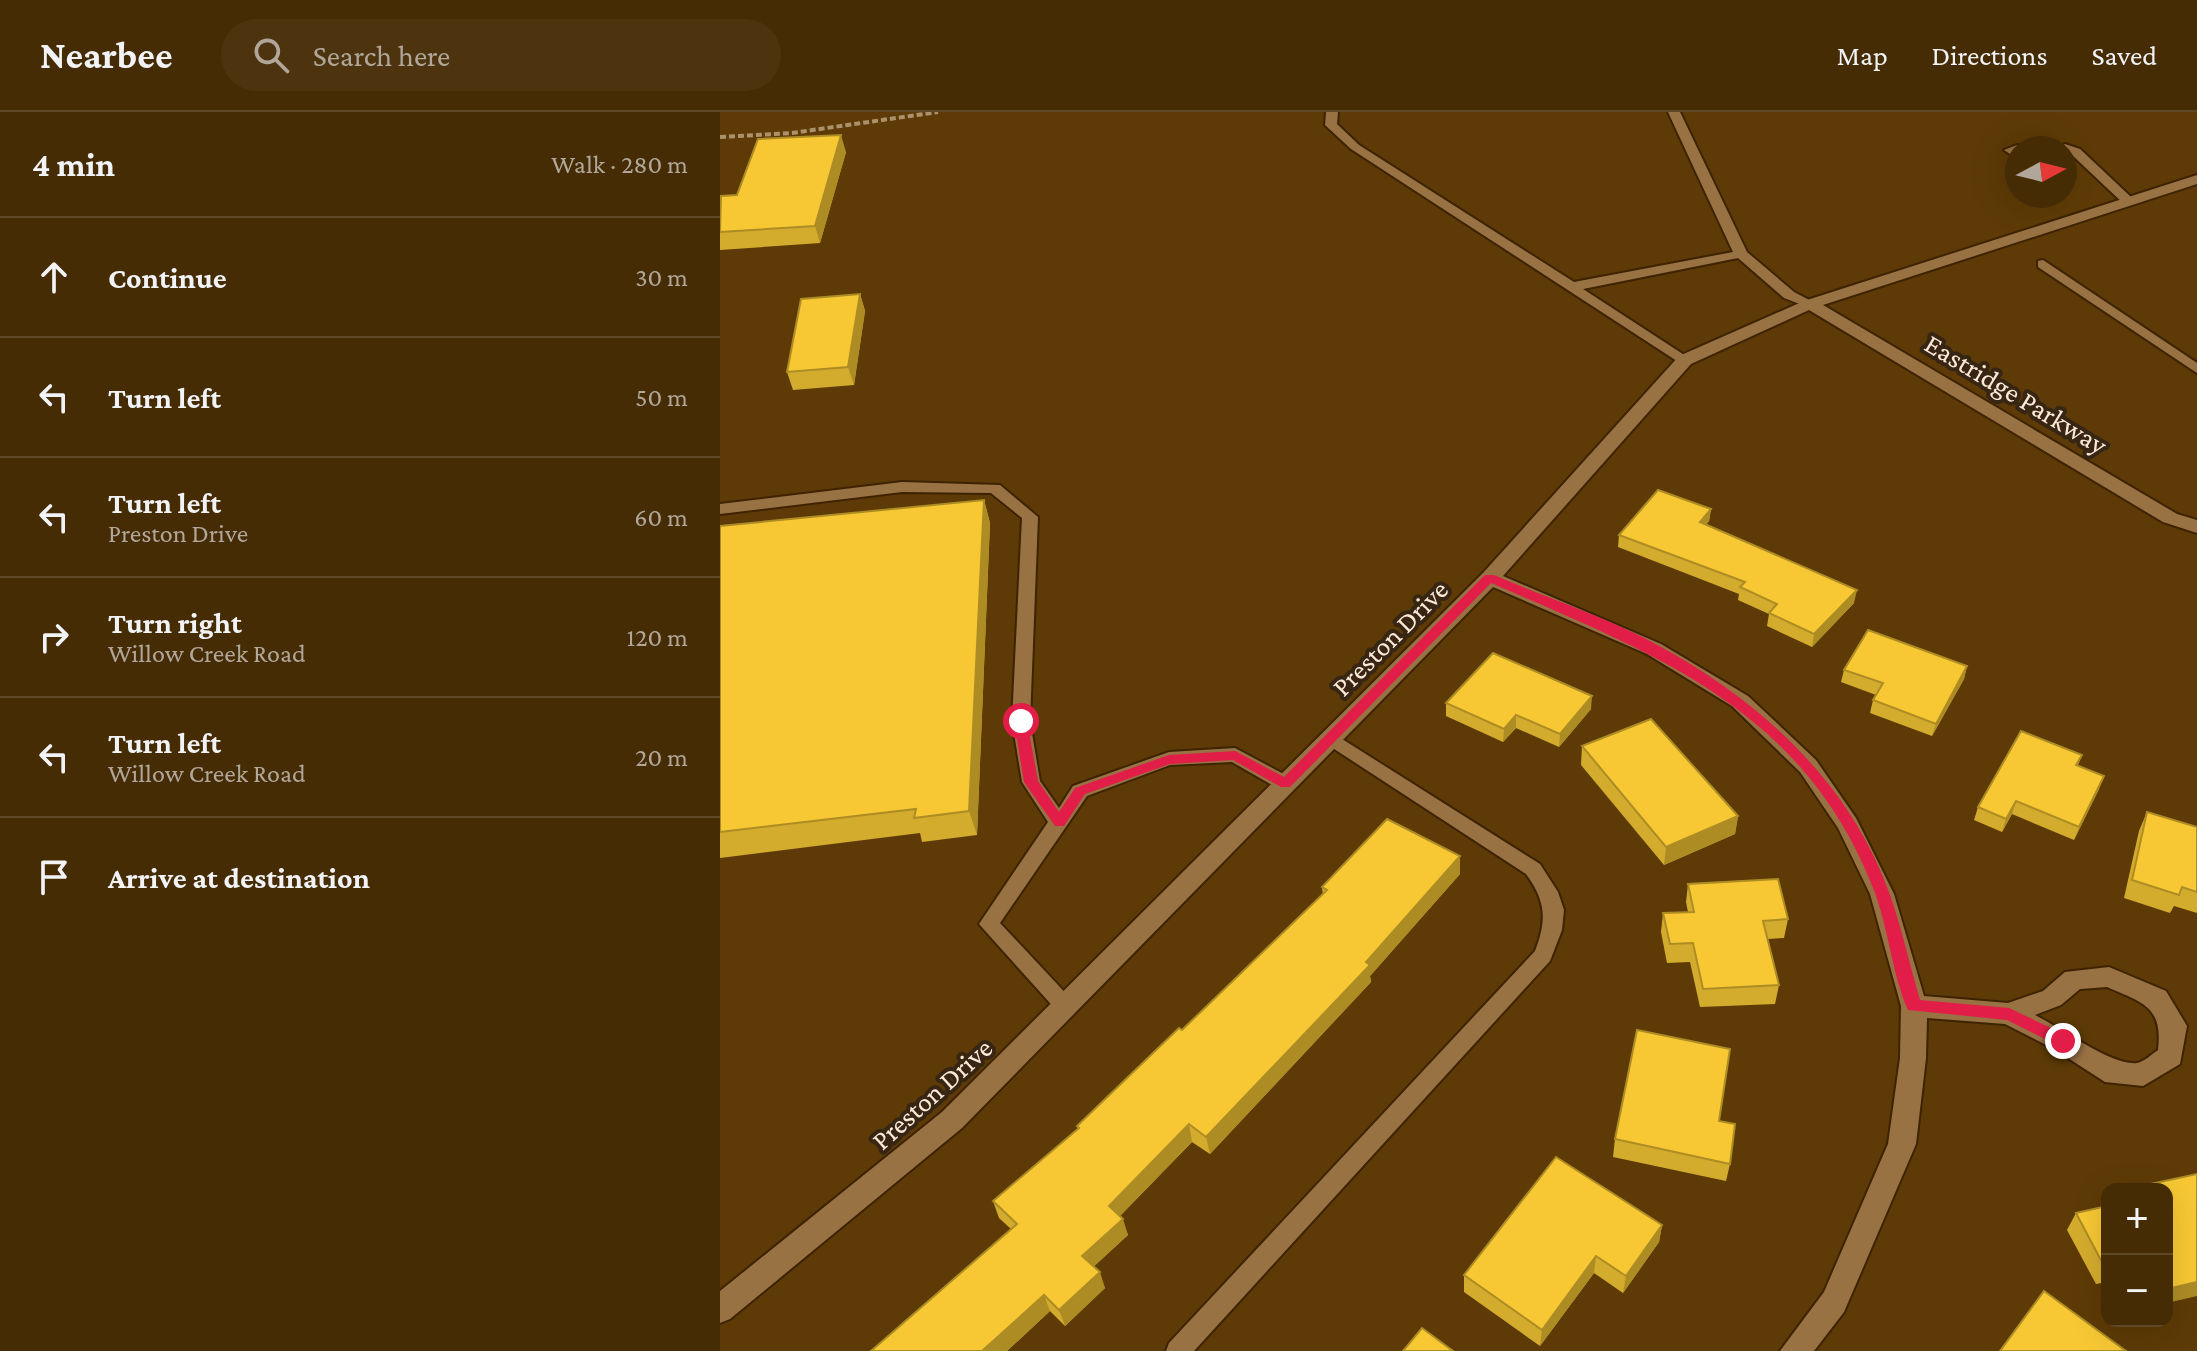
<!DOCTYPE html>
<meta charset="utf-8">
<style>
body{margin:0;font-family:"Crimson Pro",serif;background:#4d340e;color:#f1f3f6}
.controls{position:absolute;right:24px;bottom:24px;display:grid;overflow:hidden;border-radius:16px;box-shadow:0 8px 32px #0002}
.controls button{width:72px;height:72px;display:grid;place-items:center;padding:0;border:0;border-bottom:2px solid #5e4826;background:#462c04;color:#f1f3f6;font:40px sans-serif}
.compass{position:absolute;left:1285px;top:24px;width:72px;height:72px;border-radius:50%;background:#462c04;box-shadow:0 8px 32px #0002;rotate:83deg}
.stop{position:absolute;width:24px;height:24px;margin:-18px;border:6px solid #e11d48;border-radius:50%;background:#fff}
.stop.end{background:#e11d48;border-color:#fff;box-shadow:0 2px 8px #0008}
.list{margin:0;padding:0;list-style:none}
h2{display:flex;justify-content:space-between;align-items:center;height:104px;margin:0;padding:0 32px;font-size:34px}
h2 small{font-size:26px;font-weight:400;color:#b0a79a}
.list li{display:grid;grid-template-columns:52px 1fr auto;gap:24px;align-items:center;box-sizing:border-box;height:120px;padding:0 32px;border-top:2px solid #5e4826}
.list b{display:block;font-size:30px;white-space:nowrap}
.list p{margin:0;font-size:26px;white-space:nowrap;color:#b0a79a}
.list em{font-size:26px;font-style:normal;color:#b0a79a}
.icon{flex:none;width:44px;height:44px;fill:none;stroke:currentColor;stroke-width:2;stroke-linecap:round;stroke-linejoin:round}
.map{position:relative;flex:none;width:1477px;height:1239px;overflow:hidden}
header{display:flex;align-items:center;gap:48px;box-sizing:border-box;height:112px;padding:0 40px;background:#462c04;border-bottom:2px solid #5e4826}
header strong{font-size:38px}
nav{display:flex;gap:44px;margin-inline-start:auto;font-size:28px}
.search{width:560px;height:72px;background:#4d340e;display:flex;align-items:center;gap:20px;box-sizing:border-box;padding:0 28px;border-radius:44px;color:#b0a79a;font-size:30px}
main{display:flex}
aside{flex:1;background:#462c04}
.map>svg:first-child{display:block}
</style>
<header>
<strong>Nearbee</strong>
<div class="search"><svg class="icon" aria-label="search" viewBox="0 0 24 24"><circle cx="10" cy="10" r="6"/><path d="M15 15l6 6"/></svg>Search here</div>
<nav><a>Map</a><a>Directions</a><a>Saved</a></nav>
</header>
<main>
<aside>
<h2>4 min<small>Walk · 280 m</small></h2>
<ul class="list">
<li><svg class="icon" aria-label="ahead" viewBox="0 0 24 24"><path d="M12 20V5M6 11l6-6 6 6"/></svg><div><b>Continue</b></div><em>30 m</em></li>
<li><svg class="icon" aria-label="left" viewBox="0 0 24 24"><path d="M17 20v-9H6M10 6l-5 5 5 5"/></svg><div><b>Turn left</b></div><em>50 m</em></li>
<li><svg class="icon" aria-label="left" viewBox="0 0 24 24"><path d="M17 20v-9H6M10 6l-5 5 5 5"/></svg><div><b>Turn left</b><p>Preston Drive</p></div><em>60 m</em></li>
<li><svg class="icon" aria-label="right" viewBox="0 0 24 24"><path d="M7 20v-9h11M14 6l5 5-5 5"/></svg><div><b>Turn right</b><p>Willow Creek Road</p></div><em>120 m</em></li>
<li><svg class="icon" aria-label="left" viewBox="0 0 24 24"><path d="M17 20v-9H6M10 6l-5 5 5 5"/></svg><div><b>Turn left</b><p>Willow Creek Road</p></div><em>20 m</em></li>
<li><svg class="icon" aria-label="arrive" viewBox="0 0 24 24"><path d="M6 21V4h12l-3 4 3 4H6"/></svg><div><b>Arrive at destination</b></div></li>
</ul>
</aside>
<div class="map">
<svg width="1477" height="1239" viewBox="0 0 1477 1239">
<rect width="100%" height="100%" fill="#5e3b06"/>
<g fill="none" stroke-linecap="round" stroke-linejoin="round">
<g stroke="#3d2300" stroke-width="4">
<g id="service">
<polygon points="606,0 618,0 617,12 639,33 854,170 1013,140 948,0 960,0 1027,140 1074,180 1097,192 1090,196 1064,186 1018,146 863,177 972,248 970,251 960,251 631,37 605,13"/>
<polygon points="1345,32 1360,37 1412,86 1412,92 1404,92 1352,43 1345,40 1345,36 1339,36"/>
<polygon points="1297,33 1302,36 1297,36 1297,41 1290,42 1284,38"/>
<polygon points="1323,148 1477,251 1477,261 1318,155 1318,149"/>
<polygon points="182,370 280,373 318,405 310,609 320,669 339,696 353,674 449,640 515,636 573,667 575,672 573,677 559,677 512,650 450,653 367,684 280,811 352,888 355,894 352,900 345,903 338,900 259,812 328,710 302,670 292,609 302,406 271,381 182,380 0,402 0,392"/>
<path d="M611,620L820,752L838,780L844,798L842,818L830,849L474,1239H446L449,1231L815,839C827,808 826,789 806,762L605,631L602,626L605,621Z"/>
</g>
</g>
<g stroke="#3d2300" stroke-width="4">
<path id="minor" d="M1477,63V72L1103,193L1457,402L1477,408V421L1443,410L1089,198L971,252L783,464L941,532L1028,584L1096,648L1136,706L1174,782L1204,884L1288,891L1323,879L1345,860L1389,855L1446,879L1467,914L1460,952L1423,974L1385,970L1334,937L1285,912L1207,906L1206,946L1196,1032L1124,1200L1094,1239H1060L1104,1180L1168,1032L1180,946L1181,894L1150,782L1118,716L1080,660L1012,594L927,542L773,475L242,1016L10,1207L0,1211V1179L222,1000L763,461L959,244L1084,189ZM1387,875C1423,891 1443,894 1438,938C1432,942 1424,950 1417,951C1392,954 1341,916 1315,903L1341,893L1360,877Z"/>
</g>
<polyline stroke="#ab916c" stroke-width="4" stroke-dasharray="6 3" stroke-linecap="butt" points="0,25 72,21 218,0"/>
<use href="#service" fill="#997244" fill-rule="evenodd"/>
<use href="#minor" fill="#997244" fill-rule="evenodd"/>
</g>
<g fill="#d4ac2d">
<polygon points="126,40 100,131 0,138 0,86 17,83"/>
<polygon points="140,182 145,199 134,273 73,278 67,260"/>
<polygon points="264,388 270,411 257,723 202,730 200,721 0,746 0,414"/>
<polygon points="991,397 989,409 986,413 1134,491 1092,535 1047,514 1049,502 1018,488 1019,482 898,435 899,423"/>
<polygon points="1247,554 1244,567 1212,624 1150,601 1153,588 1156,583 1121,570 1124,558"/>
<polygon points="726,591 871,597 839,635 796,616 783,630 726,604"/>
<polygon points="862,634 1018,704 1015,722 944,753 861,653"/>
<polygon points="1362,643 1358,653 1379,677 1354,728 1292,702 1282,720 1254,708 1258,695"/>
<polygon points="1427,700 1477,715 1477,801 1454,794 1450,801 1404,786 1419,719"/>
<polygon points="740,762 650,864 651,870 490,1042 472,1030 400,1104 408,1123 374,1154 385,1176 345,1214 330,1199 287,1239 151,1239 291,1117 279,1106 273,1089 357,1017 357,1014 462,918 603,783 602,775"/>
<polygon points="968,772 1068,807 1064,826 1047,827 1059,873 1055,892 980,895 970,850 947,851 941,820 943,801 968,800 966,790"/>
<polygon points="999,1009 1010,1052 1006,1069 893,1045 895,1027"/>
<polygon points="1387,1094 1387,1170 1376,1172 1347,1118 1356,1101"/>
<polygon points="942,1113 939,1130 903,1181 874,1161 820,1234 744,1180 744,1163"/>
</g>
<g fill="#ad8c24">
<polygon points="121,23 126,40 100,131 95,114"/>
<polygon points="140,182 145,199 134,273 128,255"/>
<polygon points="264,388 270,411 257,723 249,699"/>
<polygon points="991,397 989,409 978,423 980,410"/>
<polygon points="1137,478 1134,491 1092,535 1094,522"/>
<polygon points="1247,554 1244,567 1212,624 1216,612"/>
<polygon points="872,584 871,597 839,635 840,622"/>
<polygon points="796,603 796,616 783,630 784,617"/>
<polygon points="1384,664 1379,677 1354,728 1359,715"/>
<polygon points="1296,689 1292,702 1282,720 1286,707"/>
<polygon points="1018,704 1015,722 944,753 946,735"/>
<polygon points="740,744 740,762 650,864 651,870 490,1042 486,1025 646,850"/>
<polygon points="469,1012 472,1030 394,1110 389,1094"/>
<polygon points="403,1107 408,1123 368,1160 362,1144"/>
<polygon points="942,1113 939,1130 903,1181 906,1164"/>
<polygon points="876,1144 874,1161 820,1234 822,1218"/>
<polygon points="380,1160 385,1176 345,1214 339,1198"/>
<polygon points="1477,1170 1477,1184 1447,1191 1447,1177"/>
<polygon points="324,1183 330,1199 287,1239 262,1239"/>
</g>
<g fill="#f7c834" stroke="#ad8c24" stroke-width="2">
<polygon points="121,23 95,114 0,120 1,84 17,83 38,27"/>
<polygon points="140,182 128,255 67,260 81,187"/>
<polygon points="938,378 991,397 980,410 1137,478 1094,522 1049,501 1057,492 1020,475 1025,470 899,423"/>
<polygon points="264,388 249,699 194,706 196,697 0,720 0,414"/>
<polygon points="1148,518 1247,554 1216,612 1153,588 1163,571 1124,558"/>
<polygon points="773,541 872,584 840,622 796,603 784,617 726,591"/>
<polygon points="931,607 1018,704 946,735 862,634"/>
<polygon points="1301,619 1362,643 1356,653 1384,664 1359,715 1296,689 1286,707 1258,695"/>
<polygon points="1427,700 1477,715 1477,780 1462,775 1459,783 1412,768"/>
<polygon points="667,707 740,744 646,850 650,853 486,1025 469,1012 389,1094 403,1107 362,1144 380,1160 339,1198 324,1183 262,1239 151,1239 297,1112 273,1089 359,1016 357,1014 459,916 462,918 607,778 602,775"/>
<polygon points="1058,767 1068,807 1043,809 1059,873 983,877 973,831 950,832 943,801 974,800 968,772"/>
<polygon points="917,918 1010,937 999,1009 1015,1012 1010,1052 895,1027"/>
<polygon points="836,1045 942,1113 906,1164 876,1144 822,1218 744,1163"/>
<polygon points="1477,1062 1477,1170 1447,1177 1447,1077 1428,1077 1426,1073"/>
<polygon points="1387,1094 1387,1155 1385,1156 1356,1101"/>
<polygon points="1324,1179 1406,1239 1280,1239"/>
<polygon points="702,1216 733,1239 683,1239"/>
</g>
<path fill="#e11d48" d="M765,463H774C829,487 889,506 941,535C1043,591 1130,671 1170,783C1182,817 1190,854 1200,888L1289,896L1348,924V933H1337L1287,908L1188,898C1172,862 1169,819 1155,781C1085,597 937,543 771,471L570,675H561L513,648L450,652L365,682L344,714H335L304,670L294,609L301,605L307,609L318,669L339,700L355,676L449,643L515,639L564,665Z"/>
<g text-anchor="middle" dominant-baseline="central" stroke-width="8" stroke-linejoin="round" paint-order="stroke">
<g font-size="28" fill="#fcead7" stroke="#362613">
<text transform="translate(1296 282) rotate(31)">Eastridge Parkway</text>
<text transform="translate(670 526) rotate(-45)">Preston Drive</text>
<text transform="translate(212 982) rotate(-42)">Preston Drive</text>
</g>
</g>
</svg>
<div class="controls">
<button>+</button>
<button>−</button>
</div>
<svg class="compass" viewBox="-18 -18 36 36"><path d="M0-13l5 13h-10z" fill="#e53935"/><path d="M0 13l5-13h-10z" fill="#b0a79a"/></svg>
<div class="stop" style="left:301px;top:609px"></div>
<div class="stop end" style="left:1343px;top:929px"></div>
</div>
</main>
